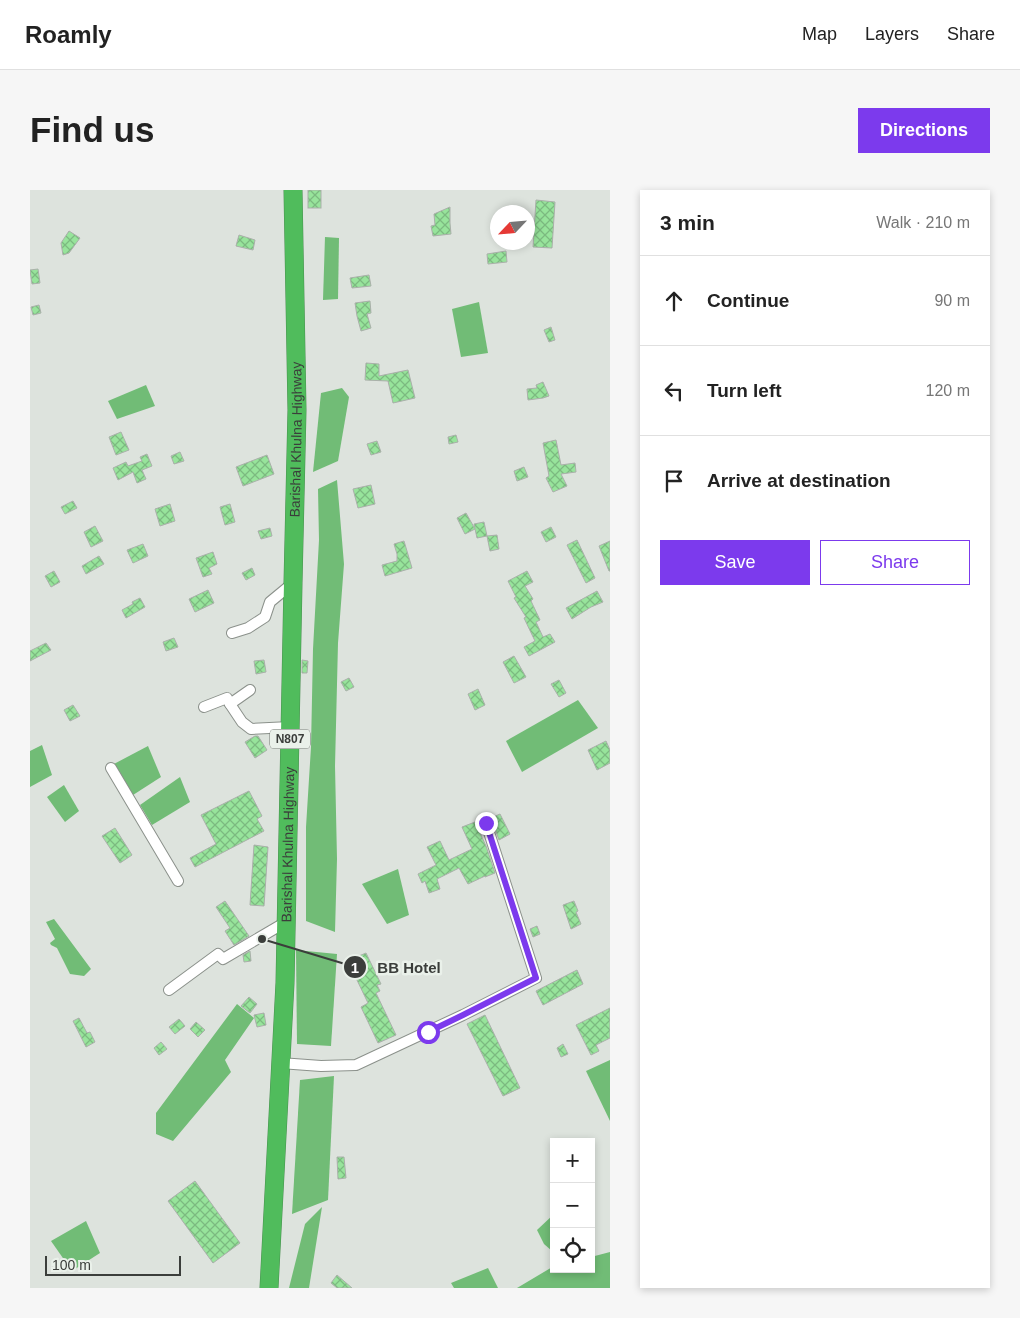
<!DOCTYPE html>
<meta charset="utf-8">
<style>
body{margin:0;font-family:Arial,sans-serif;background:#f6f6f6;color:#222}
.controls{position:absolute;right:15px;bottom:15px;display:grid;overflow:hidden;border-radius:0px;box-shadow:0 2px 8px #0003}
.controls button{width:45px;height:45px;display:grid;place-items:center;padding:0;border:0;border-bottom:1px solid #e0e0e0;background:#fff;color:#222;font:25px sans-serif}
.compass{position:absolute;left:460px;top:15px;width:45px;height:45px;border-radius:50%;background:#fff;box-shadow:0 2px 8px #0003;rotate:244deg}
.scale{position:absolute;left:15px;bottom:12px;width:136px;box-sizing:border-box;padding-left:5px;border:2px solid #3b3e3b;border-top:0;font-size:14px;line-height:18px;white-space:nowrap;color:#3b3e3b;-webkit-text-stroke:4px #eaf1ea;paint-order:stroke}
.stop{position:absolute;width:15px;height:15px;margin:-11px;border:4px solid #7c3aed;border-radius:50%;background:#fff}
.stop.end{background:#7c3aed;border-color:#fff;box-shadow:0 1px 5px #0008}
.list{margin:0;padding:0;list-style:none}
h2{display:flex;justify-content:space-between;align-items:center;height:65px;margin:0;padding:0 20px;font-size:21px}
h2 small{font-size:16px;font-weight:400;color:#767676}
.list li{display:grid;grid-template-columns:32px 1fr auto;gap:15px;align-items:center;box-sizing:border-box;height:90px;padding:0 20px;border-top:1px solid #e0e0e0}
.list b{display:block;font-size:19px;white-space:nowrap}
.list em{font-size:16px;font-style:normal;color:#767676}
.actions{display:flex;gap:10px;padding:15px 20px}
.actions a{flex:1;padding:11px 0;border:1px solid #7c3aed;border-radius:0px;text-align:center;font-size:18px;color:#7c3aed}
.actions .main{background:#7c3aed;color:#fff}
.icon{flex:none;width:28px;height:28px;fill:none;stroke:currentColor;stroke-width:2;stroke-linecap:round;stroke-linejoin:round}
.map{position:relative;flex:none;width:580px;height:1098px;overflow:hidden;border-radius:0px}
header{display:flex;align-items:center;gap:30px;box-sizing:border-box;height:70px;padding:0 25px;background:#fff;border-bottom:1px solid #e0e0e0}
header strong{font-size:24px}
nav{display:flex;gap:28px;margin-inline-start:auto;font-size:18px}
.intro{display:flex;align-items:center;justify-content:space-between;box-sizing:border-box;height:120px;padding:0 30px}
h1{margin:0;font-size:35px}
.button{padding:12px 22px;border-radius:0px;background:#7c3aed;color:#fff;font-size:18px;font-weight:700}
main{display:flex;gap:30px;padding:0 30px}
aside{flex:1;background:#fff;border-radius:0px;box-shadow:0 2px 8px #0003}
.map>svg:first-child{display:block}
</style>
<header>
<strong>Roamly</strong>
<nav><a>Map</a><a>Layers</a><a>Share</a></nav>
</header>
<div class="intro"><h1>Find us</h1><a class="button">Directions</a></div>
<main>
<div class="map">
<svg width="580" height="1098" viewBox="0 0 580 1098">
<defs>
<pattern id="building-cross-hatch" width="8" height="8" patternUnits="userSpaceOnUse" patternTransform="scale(1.25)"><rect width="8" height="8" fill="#97e49b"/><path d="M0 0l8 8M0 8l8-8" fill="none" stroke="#7cba80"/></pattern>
</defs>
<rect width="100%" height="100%" fill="#dde3dd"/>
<g fill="#71bc76">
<polygon points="295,47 309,48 308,109 293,110"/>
<polygon points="449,112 458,163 431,167 422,119"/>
<polygon points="116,195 125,216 87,229 78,211"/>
<polygon points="312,198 319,207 308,271 283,282 291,203"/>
<polygon points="307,290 314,374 308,453 305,576 307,669 305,742 276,731 276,637 281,557 283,459 289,350 288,299"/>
<polygon points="548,510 568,538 492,582 476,551"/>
<polygon points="12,555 22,585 0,597 0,561"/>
<polygon points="118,556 131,587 103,605 82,575"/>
<polygon points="150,587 160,612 122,635 110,615"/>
<polygon points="34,595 49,621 35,632 17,607"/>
<polygon points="368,679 379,725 357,734 332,694"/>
<polygon points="24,729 61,779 54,786 40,784 27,758 21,755 20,753 25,749 16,732"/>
<polygon points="266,760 307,764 301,856 267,854"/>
<polygon points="207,814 224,828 195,870 201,882 143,951 126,944 126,923"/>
<polygon points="580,870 580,931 556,881"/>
<polygon points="304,886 298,1010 262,1024 270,890"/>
<polygon points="292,1017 279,1098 259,1098 275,1034"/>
<polygon points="524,1024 524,1060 522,1061 514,1054 507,1040"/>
<polygon points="56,1031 70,1063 42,1081 21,1051"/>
<polygon points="580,1062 580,1098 487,1098 524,1076 524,1079 561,1079 561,1067"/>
<polygon points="458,1078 468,1098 424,1098 421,1093"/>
</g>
<g fill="url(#building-cross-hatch)" stroke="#aab0aa">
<rect x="278" y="0" width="13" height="18"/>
<polygon points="506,10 525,12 522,58 503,57"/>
<polygon points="420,17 420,33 421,44 403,46 401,36 405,35 404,24"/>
<polygon points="39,41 50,48 39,63 33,65 31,53"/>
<polygon points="209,45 225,50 223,60 206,56"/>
<polygon points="476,61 477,72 458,74 457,64"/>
<polygon points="8,79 10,93 2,94 0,80"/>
<polygon points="339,85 341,96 322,98 320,88"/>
<polygon points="340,111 341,123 337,124 341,138 331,141 327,126 325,113"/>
<polygon points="9,115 11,123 3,125 1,117"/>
<polygon points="521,137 525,150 519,152 514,140"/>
<polygon points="336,173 349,174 349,186 378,180 385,208 363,213 358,191 335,190"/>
<polygon points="513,192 519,206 513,208 498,210 497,199 507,198 506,195"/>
<polygon points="91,242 99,260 86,265 79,247"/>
<polygon points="426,245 428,252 419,254 418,247"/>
<polygon points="526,250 531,275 545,273 546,282 531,284 537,296 523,302 516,288 519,286 513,253"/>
<polygon points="347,251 351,262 341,265 337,254"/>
<polygon points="150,262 154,271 144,274 141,266"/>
<polygon points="117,264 122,276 112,280 116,289 107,293 103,282 88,290 83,278 96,272 98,276 112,271 110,267"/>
<polygon points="237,265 244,284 213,296 206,277"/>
<polygon points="494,277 498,287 487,291 484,281"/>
<polygon points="341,295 345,314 328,318 323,299"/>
<polygon points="43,311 47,318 35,324 31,317"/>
<polygon points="140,314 145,331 130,336 125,319"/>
<polygon points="200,314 205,332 195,335 190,317"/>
<polygon points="436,323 445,339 435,344 427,328"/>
<polygon points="454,332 457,346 447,348 444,334"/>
<polygon points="65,336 73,351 61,357 54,342"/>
<polygon points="521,337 526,347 516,352 511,342"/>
<polygon points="240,338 242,346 231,349 228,341"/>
<polygon points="467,345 469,359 460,361 457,346"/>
<polygon points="547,350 565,388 556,393 537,355"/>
<polygon points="374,351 382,378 355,386 352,375 367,371 367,364 364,354"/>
<polygon points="580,351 580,381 579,381 569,356"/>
<polygon points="113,354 118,366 103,373 97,360"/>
<polygon points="183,362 187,374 179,378 182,384 173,387 166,368"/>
<polygon points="69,366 74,374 56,384 52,376"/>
<polygon points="222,378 225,385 216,390 212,383"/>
<polygon points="24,381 30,392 21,397 15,386"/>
<polygon points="497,381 503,392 495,396 503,409 501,411 510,430 506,432 513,447 520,444 525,452 499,466 494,457 505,451 494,428 496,427 484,408 486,407 478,391"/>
<polygon points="178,400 184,413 165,422 159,409"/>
<polygon points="567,401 573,412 561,417 542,429 536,418"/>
<polygon points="110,408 115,417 96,428 92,420 103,414 102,412"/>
<polygon points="144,448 148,457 136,461 133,452"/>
<polygon points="16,453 21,460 0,471 0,461"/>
<polygon points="484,466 496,487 484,493 473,472"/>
<polygon points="234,470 236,482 226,484 224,471"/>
<polygon points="272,470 278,471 277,483 272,483"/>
<polygon points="319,488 324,497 316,501 311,492"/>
<polygon points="529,490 536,503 529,507 521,494"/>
<polygon points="448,499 455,515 445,520 438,504"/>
<polygon points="43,515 50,526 40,531 34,520"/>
<polygon points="225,546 228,546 237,560 225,568 215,552"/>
<polygon points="576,551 580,560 580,573 567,580 558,560"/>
<polygon points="219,601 232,626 227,629 234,641 165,677 160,668 186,654 171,625"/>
<polygon points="470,624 480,644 469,650 461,628"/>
<polygon points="445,632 456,656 465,683 455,687 455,686 438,694 429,678 407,689 410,699 399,703 395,691 392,693 388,684 406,675 397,657 410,651 419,670 442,659 432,637"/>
<polygon points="85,638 102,665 90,673 72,646"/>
<polygon points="224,655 238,657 234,716 220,715"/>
<polygon points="195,711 219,746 204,755 195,741 200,738 186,717"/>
<polygon points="544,711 548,721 546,722 551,734 541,739 533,715"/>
<polygon points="507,736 510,744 503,747 500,739"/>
<polygon points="220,761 221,771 214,772 213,765"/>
<polygon points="336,763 351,794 347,795 350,801 346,803 366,845 348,853 331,817 338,813 326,788 332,785 324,768"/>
<polygon points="547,780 553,794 513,815 506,801"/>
<polygon points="219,807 227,814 220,823 211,816"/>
<polygon points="580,818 580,848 566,855 569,861 561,865 546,835"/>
<polygon points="234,823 236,835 227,837 224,825"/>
<polygon points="455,825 490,898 473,906 437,834"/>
<polygon points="49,828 57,843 60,842 65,852 56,857 43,831"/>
<polygon points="149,829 155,836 145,844 139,837"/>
<polygon points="166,832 175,840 168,847 160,839"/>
<polygon points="131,852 137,859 129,865 124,858"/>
<polygon points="533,854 538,864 531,867 527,858"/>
<polygon points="307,967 314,967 316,988 308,989"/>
<polygon points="165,991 210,1053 183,1073 138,1011"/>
<polygon points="307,1085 322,1098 307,1098 301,1093"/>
</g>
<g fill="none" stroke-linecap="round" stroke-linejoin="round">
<g stroke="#8b918b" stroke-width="12">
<g id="street">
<polyline points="202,443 218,438 235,427 240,412 263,393"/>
<polyline points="220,500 200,514 212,532 221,539 260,537"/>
<polyline points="174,517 197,508 200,514"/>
<polyline points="81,578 148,691"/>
<polyline points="139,800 188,764 193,769 256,732"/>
<polyline points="250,873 291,876 326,875 433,825 506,788 456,633"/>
</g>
</g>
<g stroke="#499050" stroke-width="19">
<g id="highway">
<path id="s1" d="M239,1098L255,793L263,393L267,220L263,0"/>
</g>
</g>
<use href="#street" stroke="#fff" stroke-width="10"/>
<use href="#highway" stroke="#50bc5c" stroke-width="18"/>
</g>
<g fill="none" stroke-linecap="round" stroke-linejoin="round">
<polyline stroke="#7c3aed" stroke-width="6" points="398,842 433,825 506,788 456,633"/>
</g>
<g text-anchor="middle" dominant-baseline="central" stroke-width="5" stroke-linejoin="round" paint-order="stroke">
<rect fill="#eaf1ea" stroke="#707470" stroke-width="1" x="240" y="539.5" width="40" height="19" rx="4"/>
<g font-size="12" font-weight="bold" fill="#3b3e3b">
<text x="260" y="549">N807</text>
</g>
<g font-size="14" fill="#3b3e3b" stroke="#eaf1ea">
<text stroke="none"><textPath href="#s1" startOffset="849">Barishal Khulna Highway</textPath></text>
<text stroke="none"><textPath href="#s1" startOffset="444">Barishal Khulna Highway</textPath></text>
</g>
</g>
<path fill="none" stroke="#3b3e3b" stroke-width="2" d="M232 749L325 777"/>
<g fill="#3b3e3b" stroke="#eaf1ea" stroke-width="2">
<circle cx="232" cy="749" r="5"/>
<circle cx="325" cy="777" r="12"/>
</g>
<g font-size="15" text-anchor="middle" font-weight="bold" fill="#fff">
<text x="325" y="783">1</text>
</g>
<g font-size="15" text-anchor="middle" font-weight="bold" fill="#3b3e3b" stroke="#eaf1ea" stroke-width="5" stroke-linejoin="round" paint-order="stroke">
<text x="379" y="783">BB Hotel</text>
</g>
</svg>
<div class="controls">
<button>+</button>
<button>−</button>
<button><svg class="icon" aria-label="locate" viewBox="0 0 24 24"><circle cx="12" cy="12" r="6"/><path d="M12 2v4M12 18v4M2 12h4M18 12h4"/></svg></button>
</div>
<svg class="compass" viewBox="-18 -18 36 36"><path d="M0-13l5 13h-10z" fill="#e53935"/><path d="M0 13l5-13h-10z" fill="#767676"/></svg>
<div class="scale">100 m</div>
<div class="stop" style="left:398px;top:842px"></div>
<div class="stop end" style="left:456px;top:633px"></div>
</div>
<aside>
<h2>3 min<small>Walk · 210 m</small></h2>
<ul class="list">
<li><svg class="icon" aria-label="ahead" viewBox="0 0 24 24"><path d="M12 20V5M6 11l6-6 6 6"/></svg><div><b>Continue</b></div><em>90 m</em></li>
<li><svg class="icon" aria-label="left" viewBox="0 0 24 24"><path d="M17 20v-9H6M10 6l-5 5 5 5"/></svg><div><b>Turn left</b></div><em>120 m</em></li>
<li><svg class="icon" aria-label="arrive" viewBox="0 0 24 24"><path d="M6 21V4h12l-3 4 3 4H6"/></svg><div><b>Arrive at destination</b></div></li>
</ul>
<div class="actions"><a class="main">Save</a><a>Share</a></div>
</aside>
</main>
